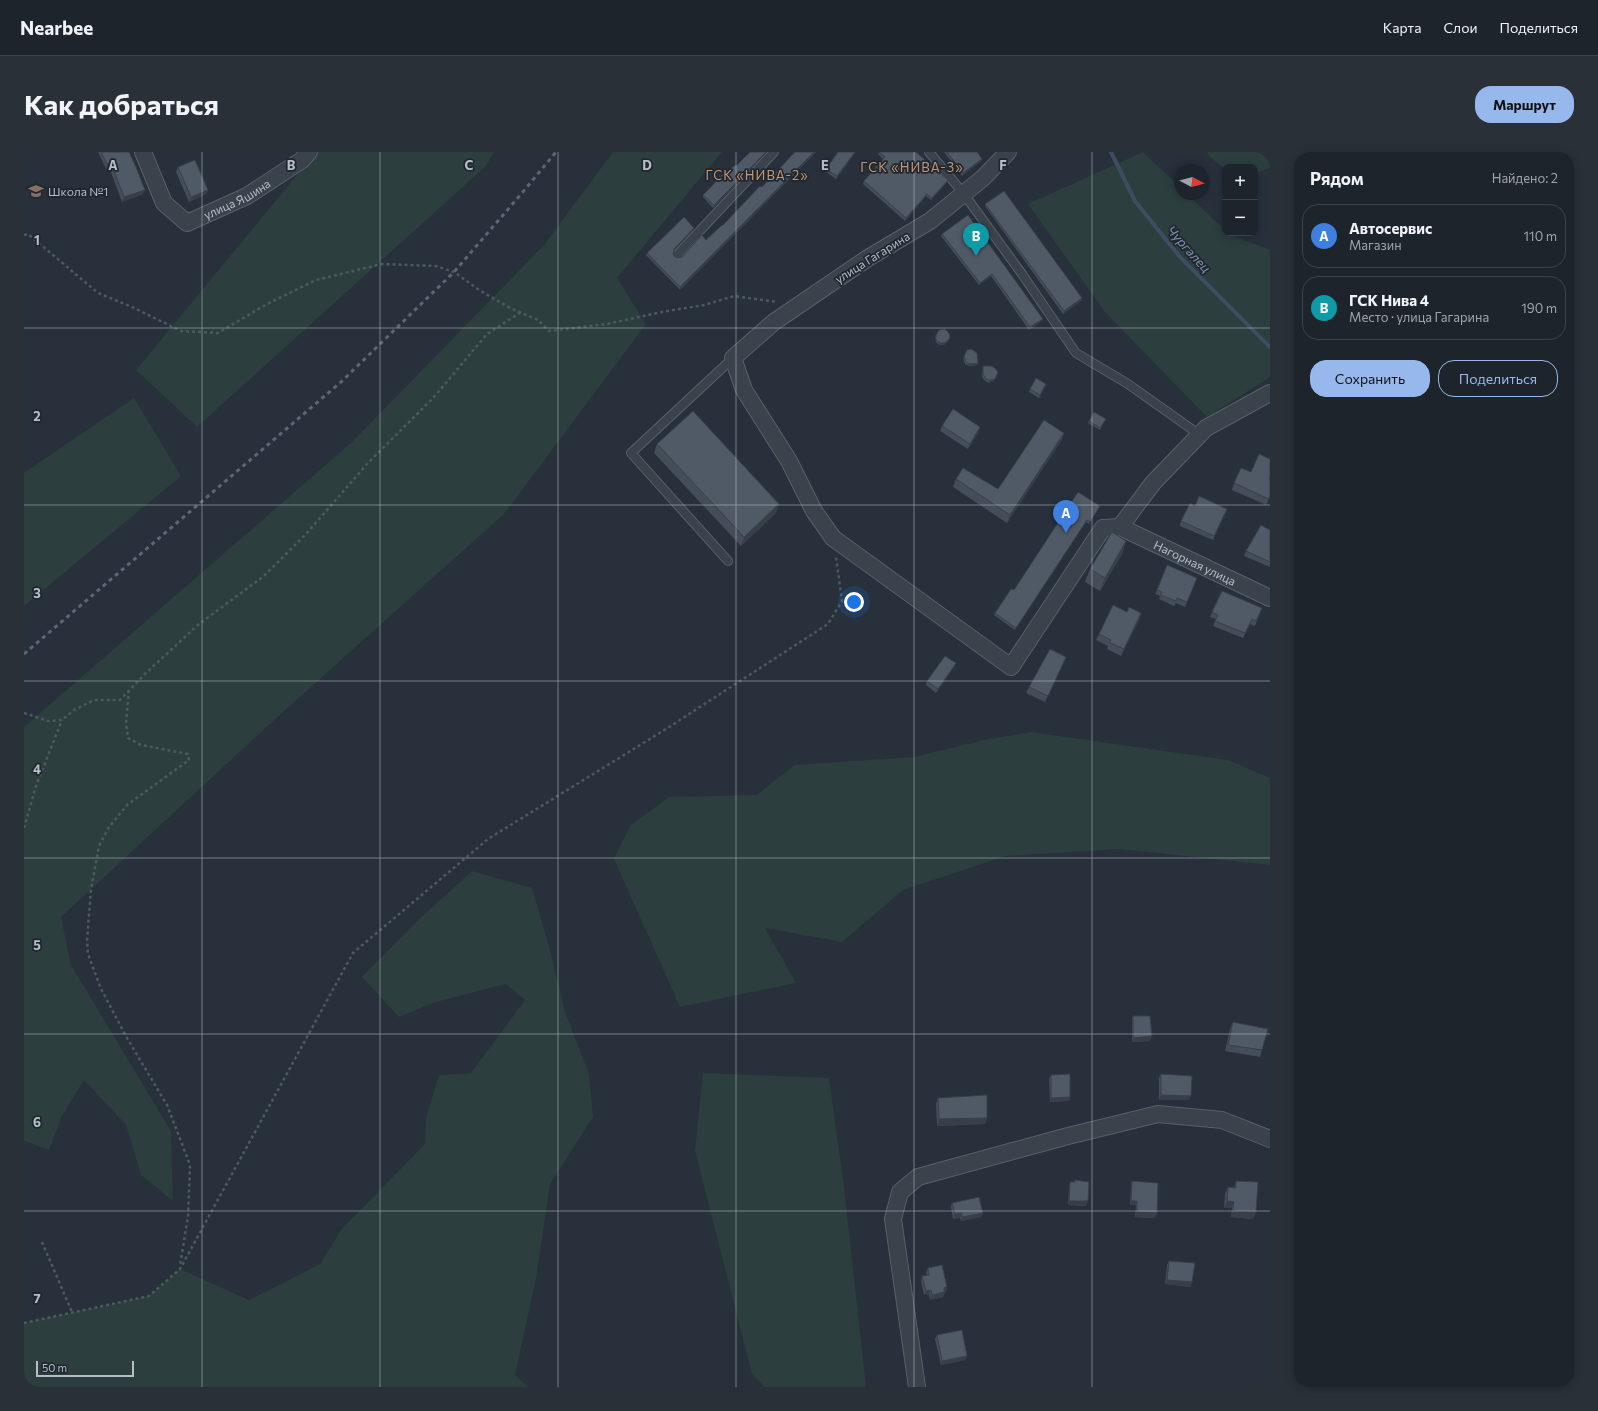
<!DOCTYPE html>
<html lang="ru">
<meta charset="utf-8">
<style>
body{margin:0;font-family:Commissioner,sans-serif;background:#2a3038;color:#f1f3f6}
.controls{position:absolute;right:12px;top:12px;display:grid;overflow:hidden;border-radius:8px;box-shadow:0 2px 10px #0003}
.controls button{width:36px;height:36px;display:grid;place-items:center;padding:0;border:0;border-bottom:1px solid #3b4148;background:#1d242c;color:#f1f3f6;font:20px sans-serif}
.compass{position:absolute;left:1150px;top:12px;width:36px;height:36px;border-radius:50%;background:#1d242c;box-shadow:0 2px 10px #0003;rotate:97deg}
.scale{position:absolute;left:12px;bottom:10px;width:98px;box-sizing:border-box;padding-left:4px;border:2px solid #b6bdc7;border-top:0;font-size:11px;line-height:14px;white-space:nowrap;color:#b6bdc7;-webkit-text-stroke:3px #1f2731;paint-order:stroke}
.you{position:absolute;left:830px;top:450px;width:14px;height:14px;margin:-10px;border:3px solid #fff;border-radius:50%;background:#1a73e8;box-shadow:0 0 0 6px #1a73e833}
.badge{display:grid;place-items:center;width:26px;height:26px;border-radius:50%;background:#96b8ec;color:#fff;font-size:13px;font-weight:700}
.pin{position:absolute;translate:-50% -33px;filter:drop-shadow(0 1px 2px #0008)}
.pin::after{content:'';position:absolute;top:21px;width:14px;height:12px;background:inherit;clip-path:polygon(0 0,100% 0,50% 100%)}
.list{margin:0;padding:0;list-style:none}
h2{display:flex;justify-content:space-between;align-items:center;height:52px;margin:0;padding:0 16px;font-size:17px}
h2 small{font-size:13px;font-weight:400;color:#a0a4a9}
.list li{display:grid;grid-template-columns:26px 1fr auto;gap:12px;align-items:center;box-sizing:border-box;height:64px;margin:0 8px 8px;padding:0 8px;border:1px solid #3b4148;border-radius:16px}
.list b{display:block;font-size:15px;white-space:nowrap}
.list p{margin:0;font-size:13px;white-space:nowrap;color:#a0a4a9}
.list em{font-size:13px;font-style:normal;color:#a0a4a9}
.actions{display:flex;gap:8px;padding:12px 16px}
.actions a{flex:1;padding:9px 0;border:1px solid #96b8ec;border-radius:16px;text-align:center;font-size:14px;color:#96b8ec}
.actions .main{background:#96b8ec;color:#111}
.map{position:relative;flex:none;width:1246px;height:1235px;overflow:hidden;border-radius:16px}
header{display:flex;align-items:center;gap:24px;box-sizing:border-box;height:56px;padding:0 20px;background:#1d242c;border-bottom:1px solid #3b4148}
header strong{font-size:19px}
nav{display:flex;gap:22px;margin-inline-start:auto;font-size:14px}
.intro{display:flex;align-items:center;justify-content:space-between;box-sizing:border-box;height:96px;padding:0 24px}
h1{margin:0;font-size:28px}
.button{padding:10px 18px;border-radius:16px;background:#96b8ec;color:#111;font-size:14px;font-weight:700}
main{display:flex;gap:24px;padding:0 24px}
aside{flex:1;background:#1d242c;border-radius:16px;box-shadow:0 2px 10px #0003}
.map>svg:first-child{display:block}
</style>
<header>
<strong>Nearbee</strong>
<nav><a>Карта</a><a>Слои</a><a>Поделиться</a></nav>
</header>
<div class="intro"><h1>Как добраться</h1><a class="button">Маршрут</a></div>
<main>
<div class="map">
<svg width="1246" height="1235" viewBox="0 0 1246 1235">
<rect width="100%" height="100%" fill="#27303b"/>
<g fill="#2c3e3e">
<polygon points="292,0 470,0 462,14 173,275 112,218"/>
<polygon points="589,0 698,0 593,126 622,172 480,362 248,570 37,765 47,813 147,979 149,1049 117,1023 102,973 60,928 38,964 25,998 0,989 0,575 328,290 520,93"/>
<polygon points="1119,0 1156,35 1156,42 1163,42 1201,78 1201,81 1246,98 1246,225 1183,265 1081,160 1004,52"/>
<polygon points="1183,0 1246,0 1246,16 1232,21 1231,15 1201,15 1201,17 1186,5"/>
<polygon points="110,246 157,324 0,454 0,321"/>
<polygon points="1007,580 1204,608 1246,626 1246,713 1096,697 982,704 879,738 818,790 741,776 772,831 656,855 590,707 607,673 645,645 733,643 770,613 890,605 960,588"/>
<polygon points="448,719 508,736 523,787 542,862 565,922 569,965 526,1032 512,1127 491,1223 504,1235 0,1235 0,1171 125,1144 156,1117 225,1148 296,1112 317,1078 401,992 402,966 415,923 447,921 501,848 482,832 412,850 375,865 338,825 393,769"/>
<polygon points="679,921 805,926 820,1035 842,1235 741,1235 728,1222 671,999"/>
</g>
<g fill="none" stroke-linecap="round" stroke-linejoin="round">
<polyline stroke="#3e4e62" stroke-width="4" points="1087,0 1111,49 1156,105 1246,195"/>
<g stroke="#58606a" stroke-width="10">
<g id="lane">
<polyline points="905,0 940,42 998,122 1052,201 1104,232 1176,283"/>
<polyline points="653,103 750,0"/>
<polyline points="704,409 607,301 709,206"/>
</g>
</g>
<g stroke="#58606a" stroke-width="18">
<g id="street">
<path id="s1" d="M119,0L140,51L163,71L223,44L278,8L285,0"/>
<polyline points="984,0 959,26 906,69 844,106 750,170 709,206 720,238 765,309 790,359 809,386 987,515 1079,376 1096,375 1129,331 1182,276 1246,241"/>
<path id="s2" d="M1096,375L1246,446"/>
<polyline points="893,1235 869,1067 876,1040 894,1025 1044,984 1134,962 1198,968 1246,987"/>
</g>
</g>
<g stroke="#4b5b5d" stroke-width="2.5" stroke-dasharray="3 3" stroke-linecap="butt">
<polyline points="0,83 4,82 74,141 108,155 157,179 194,181 243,152 292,128 358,112 412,114 430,120 455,138 486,156 514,168 525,179 583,172 638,160 680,153 710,144 753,150"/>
<polyline points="105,538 102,570 104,586 117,593 164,602 165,608 103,653 85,675 75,694 67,737 63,789 64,802 77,837 103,886 143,953 166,1013 164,1065 156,1113"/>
<polyline points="0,561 24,569 38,568 50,558 70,548 96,548 121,522 175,472 240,424 283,381 343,312 410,245 463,182 497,160"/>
<polyline points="0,676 12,634 38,568"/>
<polyline points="18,1090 48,1160"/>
<polyline points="0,1171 125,1144 156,1117 329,801 464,687 642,577 804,472 818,449 812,405"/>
</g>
<use href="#lane" stroke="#3a424c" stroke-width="8"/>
<use href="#street" stroke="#3a424c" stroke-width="16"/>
<polyline stroke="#5d6672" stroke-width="3" stroke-dasharray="4 4" stroke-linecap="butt" points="0,502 317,230 430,120 498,41 532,0"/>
</g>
<g fill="#454d59">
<polygon points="74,0 105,0 119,42 98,50 85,15 82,17"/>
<polygon points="726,0 743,0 689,56 679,45 679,43 705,18 712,14"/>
<polygon points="771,0 792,0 656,138 622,103 623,101 670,76 669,78 649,99 649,102 650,104 653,106 658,105 682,88 699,73 738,35"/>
<polygon points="832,0 812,27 801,19 802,17"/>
<polygon points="855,0 924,28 923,30 907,48 902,44 881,69 839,32 840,29 859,7 854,2"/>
<polygon points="920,0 953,0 958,7 957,9 938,24"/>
<polygon points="154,15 184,38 182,42 165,50 152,20"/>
<polygon points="961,52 1058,148 1039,162 961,54"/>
<polygon points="944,63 1018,169 1005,178 967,124 955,133 917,84 918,82"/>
<polygon points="912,183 925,188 920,193 915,193 912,190 911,185"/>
<polygon points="940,204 954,211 953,213 946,214 941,212 939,206"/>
<polygon points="959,214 974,220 970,229 965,231 961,229 958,225 959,216"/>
<polygon points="1022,232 1015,246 1005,240 1006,237"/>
<polygon points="1065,269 1081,269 1076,278 1064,271"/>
<polygon points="918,274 955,279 944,297 916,279"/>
<polygon points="1040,281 1037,289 983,371 929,335 932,327 974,337"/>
<polygon points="633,292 752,361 717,394 630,301"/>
<polygon points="1227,320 1246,328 1246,345 1242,353 1208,338 1210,331"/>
<polygon points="1171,354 1203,357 1189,388 1156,374 1157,369"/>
<polygon points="1075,356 1065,372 1062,370 991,478 970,463 971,461 990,438"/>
<polygon points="1246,378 1246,415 1220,404 1222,399"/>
<polygon points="1102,389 1098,402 1076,439 1061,430 1066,417"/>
<polygon points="1173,426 1161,455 1152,451 1150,454 1135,447 1136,444 1131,442 1133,438"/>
<polygon points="1238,456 1231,474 1226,472 1219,486 1189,474 1192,467 1186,465 1188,460"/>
<polygon points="1103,460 1117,461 1115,468 1097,504 1083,497 1084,494 1072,488 1075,482"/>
<polygon points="1042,505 1039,512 1021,550 1002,541 1005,535"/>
<polygon points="932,511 930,515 912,541 902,533 903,529"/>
<polygon points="1109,864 1126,889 1108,890 1108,868"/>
<polygon points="1209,870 1238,898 1236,905 1201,899 1206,877"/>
<polygon points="1137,922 1165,948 1135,948 1135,926"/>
<polygon points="1027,923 1046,945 1045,949 1026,950 1025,927"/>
<polygon points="914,946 963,966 961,972 913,974 912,952"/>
<polygon points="1051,1028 1062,1054 1044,1053 1045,1034 1046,1030 1050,1030"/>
<polygon points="1108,1029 1131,1066 1111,1065 1112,1053 1106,1053 1107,1034"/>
<polygon points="1212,1029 1232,1060 1229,1067 1207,1065 1208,1056 1200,1056 1201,1042 1204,1035 1210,1036"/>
<polygon points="928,1051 959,1061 957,1065 937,1069 936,1066 929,1067 927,1055"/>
<polygon points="1145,1109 1167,1135 1141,1132 1143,1113"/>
<polygon points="904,1116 923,1135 919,1145 906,1148 905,1142 900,1143 897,1129 898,1124 903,1123 902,1121"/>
<polygon points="913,1183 943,1204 941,1208 917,1213 911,1187"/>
</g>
<g fill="#383f48">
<polygon points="742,0 743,0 689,56 690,53"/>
<polygon points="790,0 792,0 656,138 656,135"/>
<polygon points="831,0 832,0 812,27 813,24"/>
<polygon points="958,7 957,9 938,24 939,21"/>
<polygon points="87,11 85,15 82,17 83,12"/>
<polygon points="924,28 923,30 907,48 908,46"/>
<polygon points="121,38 119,42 98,50 100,45"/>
<polygon points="184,38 182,42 165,50 167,45"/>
<polygon points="903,42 902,44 881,69 882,66"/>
<polygon points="670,76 669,78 649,100 650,97"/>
<polygon points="968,122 967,124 955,133 956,131"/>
<polygon points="1058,146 1058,148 1039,162 1040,159"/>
<polygon points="1019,167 1018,169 1005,178 1006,175"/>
<polygon points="926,186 925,188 920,193 915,193 916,191"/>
<polygon points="954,211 953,213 946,214 946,212"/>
<polygon points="971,227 970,229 965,231 966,228"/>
<polygon points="956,275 955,279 944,297 946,292"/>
<polygon points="1040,281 1037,289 983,371 986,363"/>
<polygon points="755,352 752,361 717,394 720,385"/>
<polygon points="1063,368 1062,370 991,478 992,476"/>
<polygon points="1102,389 1098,402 1076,439 1081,426"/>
<polygon points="1117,461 1115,468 1097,504 1100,497"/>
<polygon points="932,511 930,515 912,541 914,537"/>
<polygon points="1128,884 1126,889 1108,890 1109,886"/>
<polygon points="1137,943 1167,944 1165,948 1135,948"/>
<polygon points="1046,945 1045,949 1026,950 1027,946"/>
<polygon points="963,966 961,972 913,974 915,967"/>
<polygon points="1045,1049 1064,1049 1062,1054 1044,1053"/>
<polygon points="1107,1049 1113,1049 1112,1053 1106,1053"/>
<polygon points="1203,1049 1210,1050 1208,1056 1200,1056"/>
<polygon points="1209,1059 1232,1060 1229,1067 1207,1065"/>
<polygon points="1113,1060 1133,1061 1131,1066 1111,1065"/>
<polygon points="938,1061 936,1066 929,1067 931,1062"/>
<polygon points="959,1061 957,1065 937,1069 938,1065"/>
<polygon points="1143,1128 1168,1130 1167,1135 1141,1132"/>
<polygon points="923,1135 922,1140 918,1141 920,1136"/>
<polygon points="907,1138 905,1142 900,1143 902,1139"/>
<polygon points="920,1140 919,1145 906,1148 908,1143"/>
<polygon points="943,1204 941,1208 917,1213 918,1209"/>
</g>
<g fill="#505a67" stroke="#383f48">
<polygon points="77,0 105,0 112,15 121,38 100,45 87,11 83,12"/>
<polygon points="726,0 742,0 690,53 679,43 704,17 705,18 711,13 712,14"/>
<polygon points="771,0 790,0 656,135 623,101 660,65 670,76 650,97 649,102 650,104 653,106 658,105 678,83 682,88 698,73 699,73 736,34 738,35"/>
<polygon points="814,0 831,0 813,24 802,17"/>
<polygon points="855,0 892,0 924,28 908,46 903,42 882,66 840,29 861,5"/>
<polygon points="923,0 953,0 958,7 939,21"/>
<polygon points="171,8 184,38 167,45 154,15"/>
<polygon points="980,39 1058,146 1040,159 961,52"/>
<polygon points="944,63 1019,167 1006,175 968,122 956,131 918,82"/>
<polygon points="921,177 925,181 926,186 921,191 916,191 912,188 912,183 915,178"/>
<polygon points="947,197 953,201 954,211 946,212 942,210 940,204 943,198"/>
<polygon points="959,214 967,214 971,216 974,220 971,227 966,228 962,227 959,222"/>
<polygon points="1012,226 1022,232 1016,243 1006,237"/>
<polygon points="929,257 956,275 946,292 918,274"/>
<polygon points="669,259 755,352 720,385 633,292"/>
<polygon points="1070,260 1082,267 1076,276 1065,269"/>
<polygon points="1020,268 1040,281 986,363 932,327 939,316 974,337"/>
<polygon points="1235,302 1246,307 1246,324 1245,327 1246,328 1246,344 1245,347 1210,331 1217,316 1227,320"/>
<polygon points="1054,340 1076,354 1066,370 1063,368 992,476 971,461 987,437 990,438"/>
<polygon points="1175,344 1203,357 1190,384 1157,369 1166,351 1171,354"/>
<polygon points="1237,373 1246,378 1246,410 1222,399"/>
<polygon points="1088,380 1102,389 1081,426 1066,417"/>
<polygon points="1143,413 1173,426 1163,450 1153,446 1152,449 1136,443 1138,440 1133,438"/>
<polygon points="1198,439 1238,456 1232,469 1228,467 1221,481 1191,469 1194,463 1188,460"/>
<polygon points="1089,453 1103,460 1105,455 1117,461 1100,497 1085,490 1087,488 1075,482"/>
<polygon points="1026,497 1042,505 1024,544 1005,535"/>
<polygon points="921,504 932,511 914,537 903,529"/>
<polygon points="1109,864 1126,864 1128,884 1109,886"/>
<polygon points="1209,870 1244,877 1238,898 1204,893"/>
<polygon points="1046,922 1046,945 1027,946 1027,923"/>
<polygon points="1137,922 1168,924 1167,944 1137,943"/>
<polygon points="963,943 963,966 915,967 914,946"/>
<polygon points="1051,1028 1065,1030 1064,1049 1045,1049 1046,1030 1051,1030"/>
<polygon points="1108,1029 1134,1031 1133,1061 1113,1060 1113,1049 1107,1049"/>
<polygon points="1212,1029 1234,1030 1232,1060 1209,1059 1210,1050 1203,1049 1204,1035 1212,1036"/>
<polygon points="955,1045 959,1061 938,1065 938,1061 931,1062 928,1051"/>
<polygon points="1145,1109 1171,1111 1168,1130 1143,1128"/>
<polygon points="918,1113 923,1135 920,1136 920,1140 908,1143 907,1138 902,1139 898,1124 905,1123 904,1116"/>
<polygon points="938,1178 943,1204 918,1209 913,1183"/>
</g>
<path fill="none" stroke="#b6bdc7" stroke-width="1" stroke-opacity="0.55" d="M178,0V1235M356,0V1235M534,0V1235M712,0V1235M890,0V1235M1068,0V1235M0,176H1246M0,353H1246M0,529H1246M0,706H1246M0,882H1246M0,1059H1246"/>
<defs>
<g id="school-bare" transform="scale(1.2)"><path d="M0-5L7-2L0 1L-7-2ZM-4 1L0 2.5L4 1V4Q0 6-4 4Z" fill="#8d6e63" stroke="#1f2731" stroke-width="2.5" paint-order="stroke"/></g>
</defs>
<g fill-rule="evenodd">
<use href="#school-bare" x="12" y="39"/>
</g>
<g text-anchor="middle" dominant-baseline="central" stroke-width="3.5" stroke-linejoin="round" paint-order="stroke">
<g font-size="12" fill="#b6bdc7" stroke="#1f2731" text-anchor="start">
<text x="24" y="39">Школа №1</text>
</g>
<g font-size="12" fill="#b6bdc7" stroke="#1f2731">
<text stroke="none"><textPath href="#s1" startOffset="141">улица Яшина</textPath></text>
<text transform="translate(848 105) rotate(-32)">улица Гагарина</text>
<text stroke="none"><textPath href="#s2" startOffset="83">Нагорная улица</textPath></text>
</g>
<g font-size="13" letter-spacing="1" fill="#c9956f" stroke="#1f2731">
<text x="888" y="15">ГСК «НИВА-3»</text>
<text x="733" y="23">ГСК «НИВА-2»</text>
</g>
<g font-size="13" font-style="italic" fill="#8194ab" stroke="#1f2731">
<text transform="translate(1165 97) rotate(48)">Чургалец</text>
</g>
</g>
<g font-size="13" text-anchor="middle" font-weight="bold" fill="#b6bdc7" stroke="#1f2731" stroke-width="3.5" stroke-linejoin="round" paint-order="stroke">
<text x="89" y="18">A</text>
<text x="267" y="18">B</text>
<text x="445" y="18">C</text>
<text x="623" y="18">D</text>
<text x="801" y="18">E</text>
<text x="979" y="18">F</text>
<text x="13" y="93">1</text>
<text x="13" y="269">2</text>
<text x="13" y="446">3</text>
<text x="13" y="622">4</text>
<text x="13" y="798">5</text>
<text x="13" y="975">6</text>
<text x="13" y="1151">7</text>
</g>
</svg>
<div class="controls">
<button>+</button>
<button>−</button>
</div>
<svg class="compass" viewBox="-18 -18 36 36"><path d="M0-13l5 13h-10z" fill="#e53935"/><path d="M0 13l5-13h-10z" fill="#a0a4a9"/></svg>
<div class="scale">50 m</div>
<div class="you"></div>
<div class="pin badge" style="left:1042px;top:381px;background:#3f7fe0">A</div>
<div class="pin badge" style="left:952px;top:104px;background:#0f9aa8">B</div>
</div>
<aside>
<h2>Рядом<small>Найдено: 2</small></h2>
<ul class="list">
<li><span class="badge" style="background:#3f7fe0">A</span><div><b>Автосервис</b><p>Магазин</p></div><em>110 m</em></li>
<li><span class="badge" style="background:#0f9aa8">B</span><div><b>ГСК Нива 4</b><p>Место · улица Гагарина</p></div><em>190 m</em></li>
</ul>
<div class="actions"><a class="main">Сохранить</a><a>Поделиться</a></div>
</aside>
</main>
